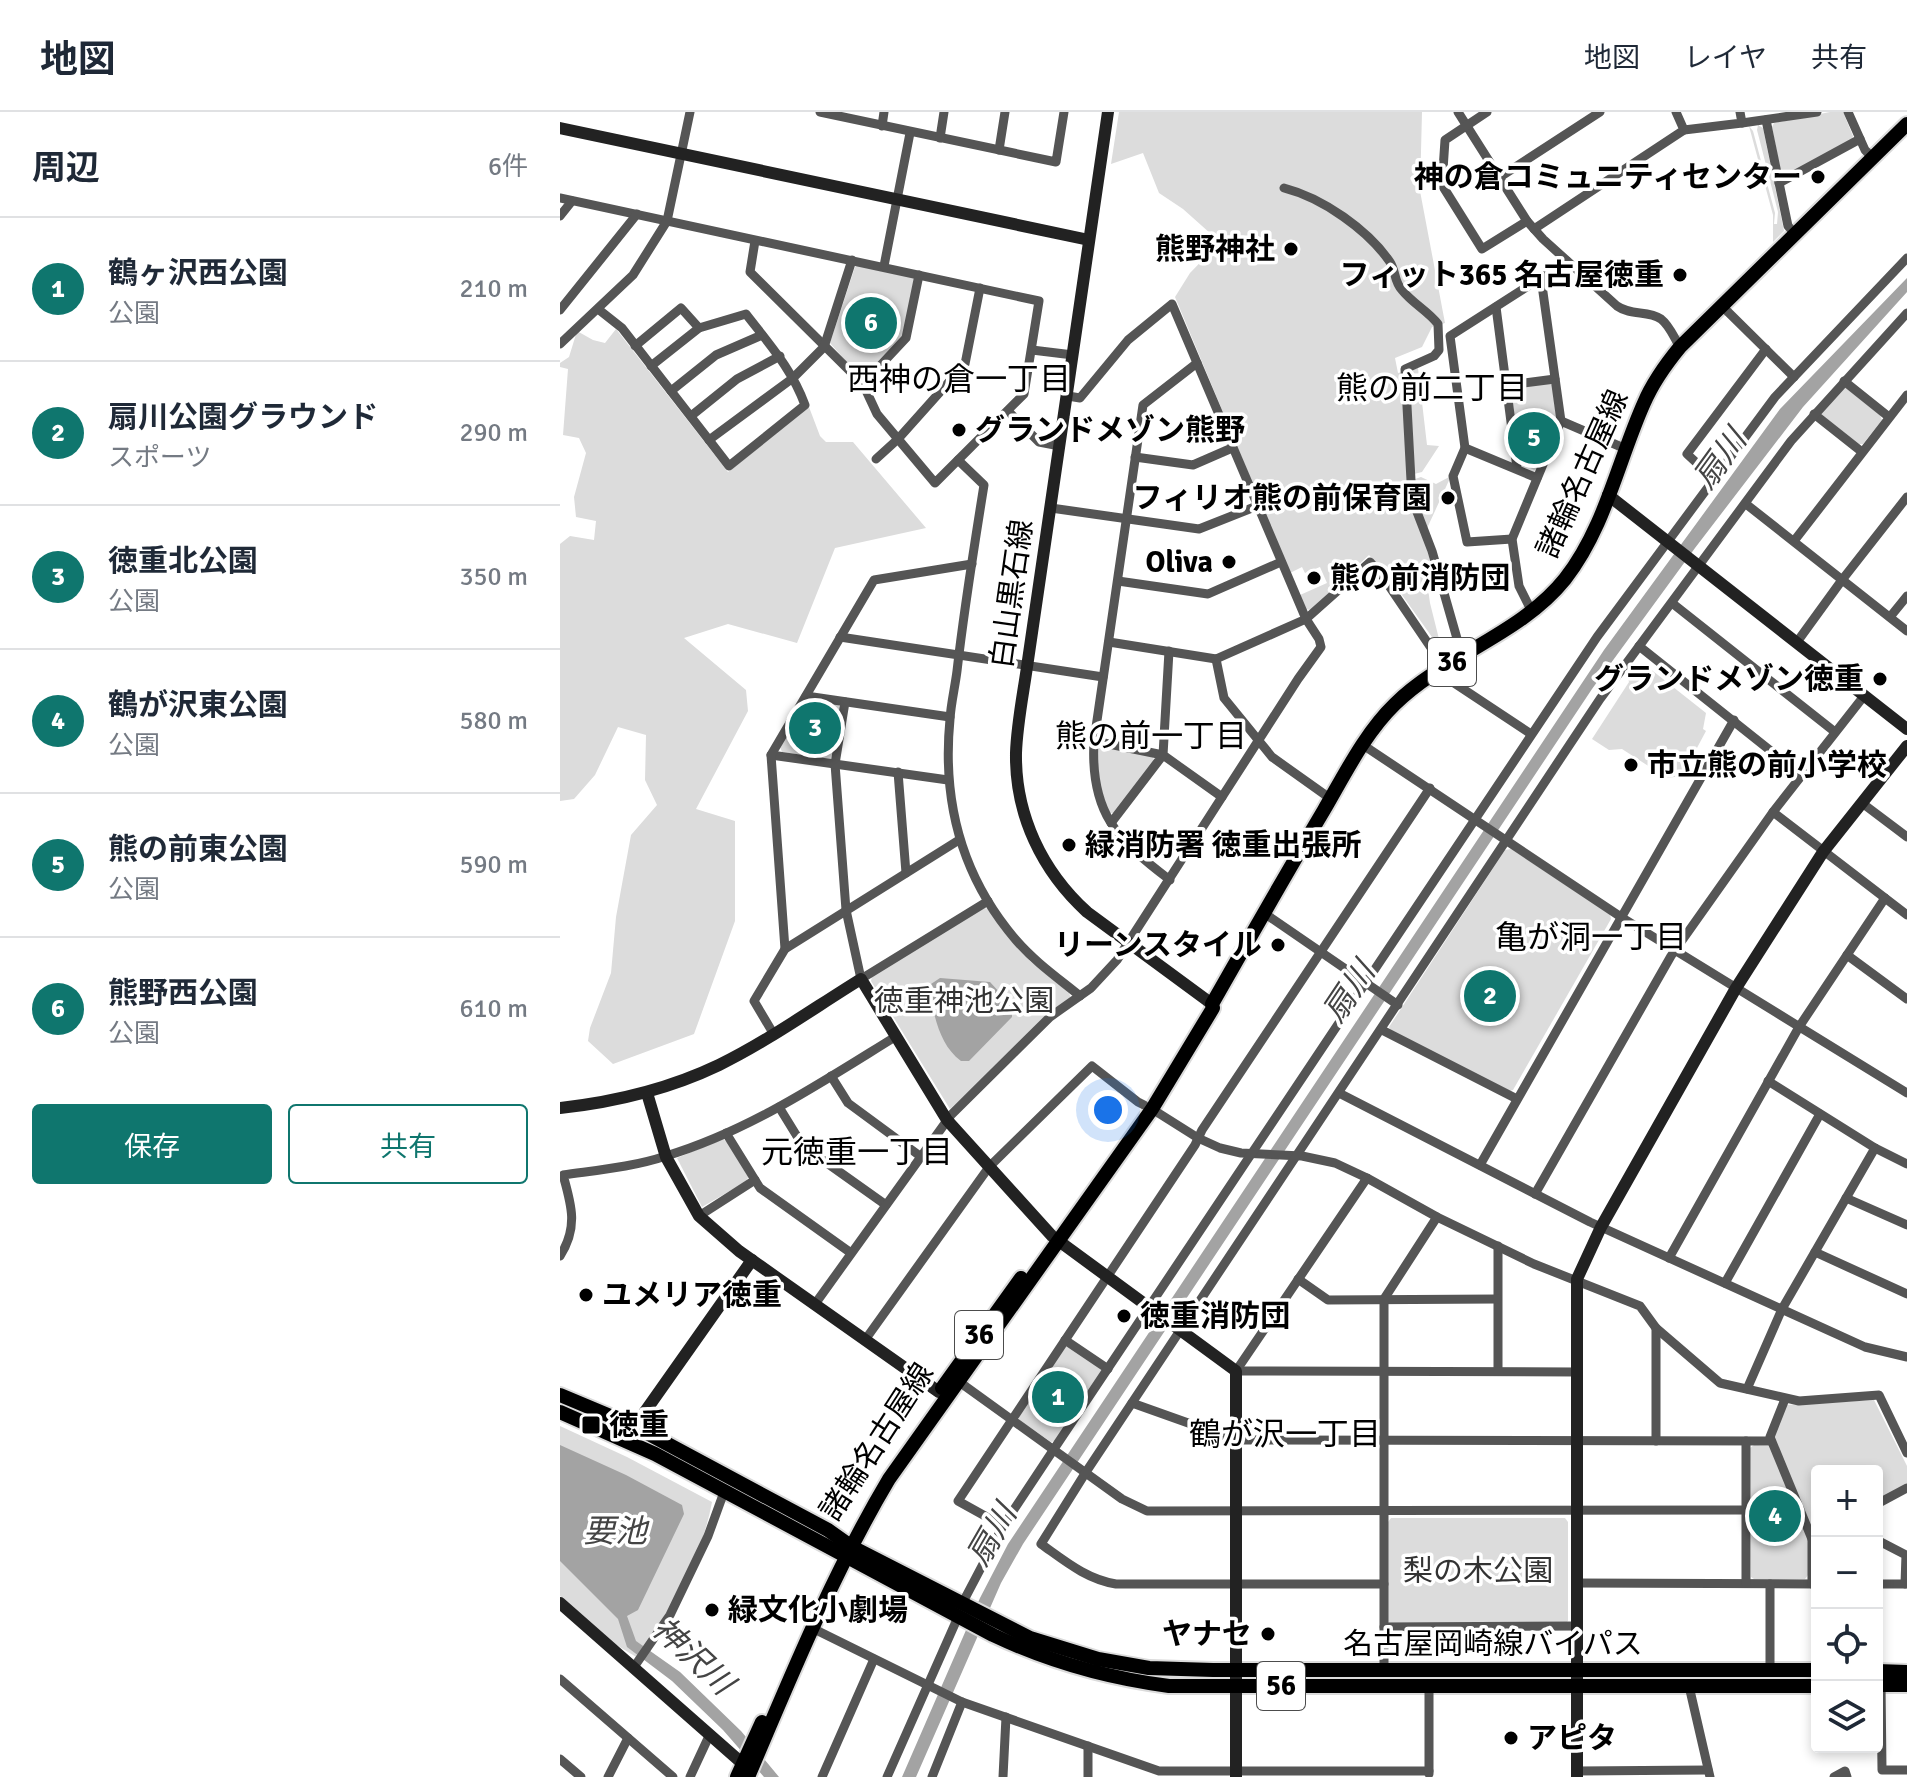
<!DOCTYPE html>
<html lang="ja">
<meta charset="utf-8">
<style>
body{margin:0;font-family:Signika,"Noto Sans JP",sans-serif;background:#f2f2f3;color:#1f2937}
.controls{position:absolute;right:24px;bottom:24px;display:grid;overflow:hidden;border-radius:8px;box-shadow:0 4px 12px #0003}
.controls button{width:72px;height:72px;display:grid;place-items:center;padding:0;border:0;border-bottom:2px solid #e0e1e3;background:#fff;color:#1f2937;font:40px sans-serif}
.you{position:absolute;left:548px;top:998px;width:28px;height:28px;margin:-20px;border:6px solid #fff;border-radius:50%;background:#1a73e8;box-shadow:0 0 0 12px #1a73e833}
.badge{display:grid;place-items:center;width:52px;height:52px;border-radius:50%;background:#0f766e;color:#fff;font-size:26px;font-weight:700}
.pin{position:absolute;translate:-50% -50%;border:4px solid #fff;box-shadow:0 2px 8px #0006}
.list{margin:0;padding:0;list-style:none}
h2{display:flex;justify-content:space-between;align-items:center;height:104px;margin:0;padding:0 32px;font-size:34px}
h2 small{font-size:26px;font-weight:400;color:#747a83}
.list li{display:grid;grid-template-columns:52px 1fr auto;gap:24px;align-items:center;box-sizing:border-box;height:144px;padding:0 32px;border-top:2px solid #e0e1e3}
.list b{display:block;font-size:30px;white-space:nowrap}
.list p{margin:0;font-size:26px;white-space:nowrap;color:#747a83}
.list em{font-size:26px;font-style:normal;color:#747a83}
.actions{display:flex;gap:16px;padding:24px 32px}
.actions a{flex:1;padding:18px 0;border:2px solid #0f766e;border-radius:8px;text-align:center;font-size:28px;color:#0f766e}
.actions .main{background:#0f766e;color:#fff}
.icon{flex:none;width:44px;height:44px;fill:none;stroke:currentColor;stroke-width:2;stroke-linecap:round;stroke-linejoin:round}
.map{position:relative;flex:none;width:1347px;height:1665px;overflow:hidden}
header{display:flex;align-items:center;gap:48px;box-sizing:border-box;height:112px;padding:0 40px;background:#fff;border-bottom:2px solid #e0e1e3}
header strong{font-size:38px}
nav{display:flex;gap:44px;margin-inline-start:auto;font-size:28px}
main{display:flex}
aside{flex:1;background:#fff}
.map>svg:first-child{display:block}
</style>
<header>
<strong>地図</strong>
<nav><a>地図</a><a>レイヤ</a><a>共有</a></nav>
</header>
<main>
<aside>
<h2>周辺<small>6件</small></h2>
<ul class="list">
<li><span class="badge">1</span><div><b>鶴ヶ沢西公園</b><p>公園</p></div><em>210 m</em></li>
<li><span class="badge">2</span><div><b>扇川公園グラウンド</b><p>スポーツ</p></div><em>290 m</em></li>
<li><span class="badge">3</span><div><b>徳重北公園</b><p>公園</p></div><em>350 m</em></li>
<li><span class="badge">4</span><div><b>鶴が沢東公園</b><p>公園</p></div><em>580 m</em></li>
<li><span class="badge">5</span><div><b>熊の前東公園</b><p>公園</p></div><em>590 m</em></li>
<li><span class="badge">6</span><div><b>熊野西公園</b><p>公園</p></div><em>610 m</em></li>
</ul>
<div class="actions"><a class="main">保存</a><a>共有</a></div>
</aside>
<div class="map">
<svg width="1347" height="1665" viewBox="0 0 1347 1665">
<rect width="100%" height="100%" fill="#fff"/>
<g fill="#dcdcdc">
<polygon points="559,0 862,0 860,79 885,211 872,215 862,235 835,246 838,261 858,256 867,333 879,334 862,360 854,362 855,367 861,365 876,372 891,364 864,423 872,458 867,469 870,491 879,527 872,525 832,469 809,443 751,498 745,497 740,483 767,471 760,455 745,461 742,455 730,461 615,185 630,161 660,130 623,97 599,81 583,41 551,52"/>
<polygon points="1270,0 1283,0 1293,24 1292,28 1228,64 1221,61 1212,15 1214,11"/>
<polygon points="1198,13 1203,16 1224,119 1213,130 1213,103 1189,14 1193,19 1215,101 1214,112 1217,112 1218,100 1197,18"/>
<polygon points="300,152 352,164 354,167 344,222 304,264 299,264 270,231 295,155"/>
<polygon points="56,217 168,360 249,295 260,324 266,330 293,330 366,416 275,436 237,531 168,512 124,526 186,578 188,599 136,697 175,709 175,809 134,922 53,952 28,929 30,916 51,861 56,805 71,723 97,693 85,668 86,623 58,615 35,663 14,687 0,689 0,432 10,424 34,428 36,409 16,405 14,385 26,341 19,326 3,323 8,257 0,255 0,251 9,245 17,219 33,228 45,231"/>
<polygon points="989,271 992,273 997,309 977,357 974,358 961,351 951,278 954,275"/>
<polygon points="1286,276 1320,303 1322,308 1303,332 1299,332 1262,303 1262,299 1282,277"/>
<polygon points="1084,552 1146,601 1143,617 1146,619 1122,664 1107,666 1062,637 1049,638 1032,627 1069,570 1068,567 1078,553"/>
<polygon points="250,588 279,593 281,597 271,647 222,640 220,635 246,590"/>
<polygon points="540,633 593,644 594,649 555,701 549,701 539,671 537,635"/>
<polygon points="951,737 1050,802 1051,807 953,978 950,979 831,920 829,915 945,738"/>
<polygon points="424,796 429,797 470,849 509,881 511,886 390,997 311,869 312,864"/>
<polygon points="163,1027 168,1031 188,1065 187,1069 142,1095 117,1046"/>
<polygon points="508,1234 541,1256 542,1260 495,1329 491,1330 459,1308 459,1304 504,1235"/>
<polygon points="1314,1288 1347,1354 1347,1373 1317,1389 1317,1359 1257,1359 1257,1421 1252,1420 1213,1325 1225,1293"/>
<path d="M0,1314L67,1345L152,1390C142,1446 109,1499 78,1546L53,1531L0,1484Z"/>
<polygon points="1194,1333 1211,1334 1248,1425 1248,1463 1245,1467 1194,1467 1191,1465 1190,1336"/>
<polygon points="831,1406 1005,1406 1008,1410 1008,1509 1005,1512 830,1512 827,1509 828,1410"/>
</g>
<g fill="#a3a3a3">
<polygon points="1347,166 1347,180 1243,295 1135,436 1032,577 463,1432 441,1471 356,1665 342,1665 420,1486 448,1432 1044,538 1220,297"/>
<path d="M380,866L430,870L452,894V905L409,949H401C378,932 374,901 368,874Z"/>
<polygon points="0,1333 66,1363 122,1393 124,1402 78,1498 67,1504 76,1529 120,1560 181,1619 219,1665 204,1665 163,1618 112,1569 67,1535 58,1507 0,1449"/>
</g>
<g fill="none" stroke-linecap="round" stroke-linejoin="round">
<g stroke="#dbdbdb" stroke-width="18">
<g id="primary">
<polyline points="382,1276 461,1166"/>
<polyline points="0,1283 74,1314 268,1418 292,1435 470,1526 538,1547 589,1556 653,1558 1257,1558"/>
<path d="M0,1300L95,1342L433,1523C490,1550 547,1566 609,1574H1257"/>
<polyline points="1317,1559 1347,1560"/>
<polyline points="1317,1573 1347,1573"/>
<polyline points="177,1665 202,1610"/>
<path d="M188,1665C231,1564 273,1461 329,1367L592,997L653,896L652,892C689,827 726,762 764,698C785,662 805,621 835,592C885,543 960,523 1005,467C1045,416 1058,349 1084,291C1093,270 1106,252 1120,235L1347,12"/>
</g>
</g>
<g stroke="#555" stroke-width="9">
<polyline points="260,0 496,50 504,0"/>
<path d="M898,0L967,109L983,127L1057,194C1071,204 1088,198 1101,207C1110,214 1114,226 1120,235"/>
<polyline points="927,0 885,28 882,73 922,137 967,109"/>
<polyline points="1288,0 1305,38 1313,46"/>
<polyline points="1206,8 1228,114 1236,123"/>
<polyline points="1182,11 1257,0"/>
<polyline points="322,14 324,0"/>
<polyline points="1124,18 1182,11 1180,0"/>
<polyline points="380,26 384,0"/>
<polyline points="439,38 445,0"/>
<polyline points="940,65 1040,0"/>
<polyline points="1219,71 1300,27"/>
<path d="M724,76C763,86 808,118 830,150C836,159 834,170 842,178C852,191 868,199 878,212L879,238L874,244L845,257L852,387L872,439L902,544"/>
<polyline points="0,86 479,189 464,282 375,371 317,302 303,272 190,160 195,129"/>
<polyline points="0,104 12,89"/>
<polyline points="974,117 1124,18 1116,0"/>
<polyline points="324,154 350,21"/>
<polyline points="936,195 957,356"/>
<polyline points="1163,195 1234,265"/>
<polyline points="38,197 62,216 149,328 233,266 264,235 292,148"/>
<polyline points="0,198 77,102"/>
<polyline points="0,232 73,163 107,109 130,0"/>
<polyline points="75,234 121,196 139,216"/>
<polyline points="472,238 513,243"/>
<path d="M91,254L139,216L186,202C209,232 232,257 245,293L169,354L149,328"/>
<polyline points="1284,269 1329,305"/>
<polyline points="303,272 346,226 359,163"/>
<polyline points="948,273 995,267"/>
<polyline points="111,279 156,243 202,223"/>
<polyline points="448,299 479,330 500,334"/>
<polyline points="1254,302 1302,340"/>
<polyline points="131,304 177,267 220,244"/>
<polyline points="1001,309 1066,337"/>
<polyline points="905,336 977,366"/>
<polyline points="575,345 633,353 672,336"/>
<polyline points="316,347 338,327 405,252 420,176"/>
<path d="M398,348L424,373C414,435 404,497 397,559C395,575 391,591 390,607C382,689 402,765 456,828C475,850 498,866 520,884"/>
<polyline points="1153,366 1127,342 1206,237"/>
<polyline points="1186,392 1347,519"/>
<polyline points="491,396 639,417 697,394"/>
<polyline points="952,427 907,430 893,364 905,336 890,224 1007,149"/>
<polyline points="1234,429 1347,283"/>
<polyline points="558,469 648,482 721,450"/>
<polyline points="1112,491 1275,620"/>
<polyline points="972,500 959,474 952,427 1001,309 981,166"/>
<polyline points="1330,505 1347,484"/>
<polyline points="280,525 543,565"/>
<polyline points="549,530 656,547 746,507 810,450 823,465 884,555"/>
<polyline points="1237,530 1282,468 1347,385"/>
<polyline points="1079,534 1241,663"/>
<polyline points="609,539 603,643 662,685"/>
<polyline points="656,547 664,586 699,629 712,645 771,687"/>
<polyline points="876,559 971,622"/>
<polyline points="246,584 390,605"/>
<polyline points="285,590 275,652 286,798 301,867 428,789"/>
<polyline points="534,629 603,643 551,711"/>
<polyline points="803,633 1061,805 1347,981"/>
<polyline points="211,643 388,668"/>
<polyline points="338,660 346,761"/>
<polyline points="1302,691 1347,725"/>
<polyline points="1213,700 1347,803"/>
<path d="M610,768C556,727 530,700 534,629L583,293L637,251"/>
<polyline points="704,801 838,893"/>
<polyline points="225,837 211,643 314,468 412,452"/>
<polyline points="1287,843 1347,887"/>
<polyline points="822,918 957,987"/>
<polyline points="213,921 194,889 225,837 399,728"/>
<polyline points="271,964 288,991 360,1044"/>
<polyline points="1208,969 1315,1036 1347,1052"/>
<polyline points="779,981 1030,1110 1305,1235 1347,1245"/>
<polyline points="219,995 243,1034 326,1093"/>
<polyline points="592,997 638,1026 660,1036 681,1041 742,1044 775,1051 807,1066 877,1105 974,1152 1080,1194 1096,1216 1160,1271 1239,1289 1319,1283 1347,1341"/>
<polyline points="166,1021 200,1076 291,1141"/>
<polyline points="920,1053 1174,608"/>
<polyline points="975,1082 1111,844 1213,700 1304,584"/>
<polyline points="1286,1086 1347,1113"/>
<polyline points="139,1104 195,1068"/>
<polyline points="938,1134 938,1259"/>
<polyline points="1255,1140 1347,1182"/>
<path d="M0,1144C18,1116 12,1094 3,1063C38,1058 73,1055 106,1044C189,1019 262,970 335,925"/>
<polyline points="1109,1146 1239,915 1325,786"/>
<polyline points="738,1167 768,1188 937,1187"/>
<polyline points="1165,1171 1260,1002"/>
<polyline points="255,1192 391,1003 490,905 531,876 557,848 738,567 761,535 759,527 746,507 612,192 568,228 520,286 508,284"/>
<polyline points="1096,1216 1096,1329"/>
<polyline points="305,1228 429,1055 532,954 578,990 584,993"/>
<polyline points="505,1228 548,1257"/>
<polyline points="676,1259 1016,1260"/>
<polyline points="676,1259 807,1066"/>
<polyline points="398,1269 562,1387 587,1399 1186,1398"/>
<polyline points="1187,1277 1222,1197 1315,1036"/>
<polyline points="1225,1287 1210,1325 1252,1427 1257,1424"/>
<polyline points="572,1291 676,1328 1211,1329"/>
<polyline points="1317,1392 1347,1376"/>
<polyline points="443,1414 398,1389 635,1033 642,1018 870,676"/>
<polyline points="1317,1428 1346,1443 1345,1472"/>
<polyline points="1017,1471 1257,1472"/>
<polyline points="1186,1471 1186,1329"/>
<path d="M824,1472H556C526,1467 505,1449 481,1432L526,1360L1040,587L1231,329L1347,201"/>
<polyline points="1210,1472 1210,1557"/>
<polyline points="1252,1472 1252,1427"/>
<polyline points="1317,1472 1347,1472"/>
<polyline points="402,1492 443,1414 494,1337 1037,525 1215,285 1347,146"/>
<polyline points="824,1515 1017,1514"/>
<polyline points="254,1517 402,1590 599,1659 869,1659"/>
<polyline points="74,1555 110,1503 148,1424 164,1380"/>
<polyline points="824,1557 824,1187 877,1105"/>
<polyline points="0,1567 113,1665"/>
<polyline points="1321,1573 1322,1658 1347,1658"/>
<polyline points="1129,1574 1150,1665"/>
<polyline points="0,1647 21,1665"/>
<polyline points="1017,1659 1148,1658"/>
<polyline points="869,1662 869,1575"/>
<polyline points="48,1665 68,1626"/>
<polyline points="130,1665 150,1622"/>
<polyline points="262,1665 314,1547"/>
<polyline points="327,1665 398,1505"/>
<polyline points="372,1665 402,1590"/>
<polyline points="443,1665 446,1605"/>
<polyline points="528,1665 528,1634"/>
<polyline points="1274,1665 1285,1659 1287,1665"/>
</g>
<g stroke="#222" stroke-width="12">
<path d="M548,0L467,555C463,583 457,612 456,641C455,703 482,759 527,800L652,892"/>
<polyline points="0,16 529,128"/>
<polyline points="1048,383 1347,617"/>
<polyline points="87,981 106,1045 139,1104 179,1139 379,1280"/>
<path d="M0,996C55,990 109,977 159,953C208,929 254,896 301,867L387,1008L492,1124L676,1259V1665"/>
<polyline points="65,1328 192,1148"/>
<polyline points="0,1491 183,1652"/>
<polyline points="1017,1665 1017,1167 1041,1115 1176,876 1263,740 1347,634"/>
</g>
<use href="#primary" stroke="#000" stroke-width="14"/>
</g>
<g fill="#000" stroke="#fff" stroke-width="3">
<circle cx="1258" cy="65" r="8"/>
<circle cx="731" cy="137" r="8"/>
<circle cx="1120" cy="163" r="8"/>
<circle cx="399" cy="318" r="8"/>
<circle cx="888" cy="386" r="8"/>
<circle cx="669" cy="450" r="8"/>
<circle cx="754" cy="466" r="8"/>
<circle cx="1320" cy="567" r="8"/>
<circle cx="1071" cy="653" r="8"/>
<circle cx="509" cy="733" r="8"/>
<circle cx="718" cy="833" r="8"/>
<circle cx="26" cy="1183" r="8"/>
<circle cx="564" cy="1204" r="8"/>
<rect x="21" y="1303" width="20" height="20" rx="4"/>
<circle cx="152" cy="1498" r="8"/>
<circle cx="708" cy="1522" r="8"/>
<circle cx="951" cy="1626" r="8"/>
</g>
<g text-anchor="middle" dominant-baseline="central" stroke-width="7" stroke-linejoin="round" paint-order="stroke">
<g fill="#fff" stroke="#4c4c4c" stroke-width="2">
<rect x="868" y="526" width="48" height="48" rx="6"/>
<rect x="395" y="1199" width="48" height="48" rx="6"/>
<rect x="697" y="1550" width="48" height="48" rx="6"/>
</g>
<g font-size="28" font-weight="bold" fill="#000">
<text x="892" y="550">36</text>
<text x="419" y="1223">36</text>
<text x="721" y="1574">56</text>
</g>
<g font-size="30" font-weight="bold" fill="#000" stroke="#fff" text-anchor="start">
<text x="1242" y="65" text-anchor="end">神の倉コミュニティセンター</text>
<text x="715" y="137" text-anchor="end">熊野神社</text>
<text x="1104" y="163" text-anchor="end">フィット365 名古屋徳重</text>
<text x="415" y="318">グランドメゾン熊野</text>
<text x="872" y="386" text-anchor="end">フィリオ熊の前保育園</text>
<text x="653" y="450" text-anchor="end">Oliva</text>
<text x="770" y="466">熊の前消防団</text>
<text x="1304" y="567" text-anchor="end">グランドメゾン徳重</text>
<text x="1087" y="653">市立熊の前小学校</text>
<text x="525" y="733">緑消防署 徳重出張所</text>
<text x="702" y="833" text-anchor="end">リーンスタイル</text>
<text x="42" y="1183">ユメリア徳重</text>
<text x="580" y="1204">徳重消防団</text>
<text x="49" y="1313">徳重</text>
<text x="168" y="1498">緑文化小劇場</text>
<text x="692" y="1522" text-anchor="end">ヤナセ</text>
<text x="967" y="1626">アピタ</text>
</g>
<g font-size="30" fill="#000" stroke="#fff">
<text transform="translate(1023 362) rotate(-66)">諸輪名古屋線</text>
<text transform="translate(452 482) rotate(-82)">白山黒石線</text>
<text transform="translate(317 1330) rotate(-57)">諸輪名古屋線</text>
<text x="933" y="1532">名古屋岡崎線バイパス</text>
</g>
<g font-size="30" fill="#333" stroke="#fff">
<text x="404" y="889">徳重神池公園</text>
<text x="918" y="1459">梨の木公園</text>
</g>
<g font-size="32" fill="#000" stroke="#fff">
<text x="399" y="267">西神の倉一丁目</text>
<text x="872" y="276">熊の前二丁目</text>
<text x="591" y="624">熊の前一丁目</text>
<text x="1031" y="825">亀が洞一丁目</text>
<text x="297" y="1040">元徳重一丁目</text>
<text x="725" y="1322">鶴が沢一丁目</text>
</g>
<g font-size="32" font-style="italic" fill="#444" stroke="#fff">
<text transform="translate(1160 347) rotate(-54)">扇川</text>
<text transform="translate(789 880) rotate(-56)">扇川</text>
<text x="55" y="1419">要池</text>
<text transform="translate(432 1423) rotate(-60)">扇川</text>
<text transform="translate(133 1544) rotate(43)">神沢川</text>
</g>
</g>
</svg>
<div class="controls">
<button>+</button>
<button>−</button>
<button><svg class="icon" aria-label="locate" viewBox="0 0 24 24"><circle cx="12" cy="12" r="6"/><path d="M12 2v4M12 18v4M2 12h4M18 12h4"/></svg></button>
<button><svg class="icon" aria-label="layers" viewBox="0 0 24 24"><path d="M12 4l9 5-9 5-9-5zM3 14l9 5 9-5"/></svg></button>
</div>
<div class="you"></div>
<div class="pin badge" style="left:498px;top:1285px">1</div>
<div class="pin badge" style="left:930px;top:884px">2</div>
<div class="pin badge" style="left:255px;top:616px">3</div>
<div class="pin badge" style="left:1215px;top:1404px">4</div>
<div class="pin badge" style="left:974px;top:326px">5</div>
<div class="pin badge" style="left:311px;top:211px">6</div>
</div>
</main>
